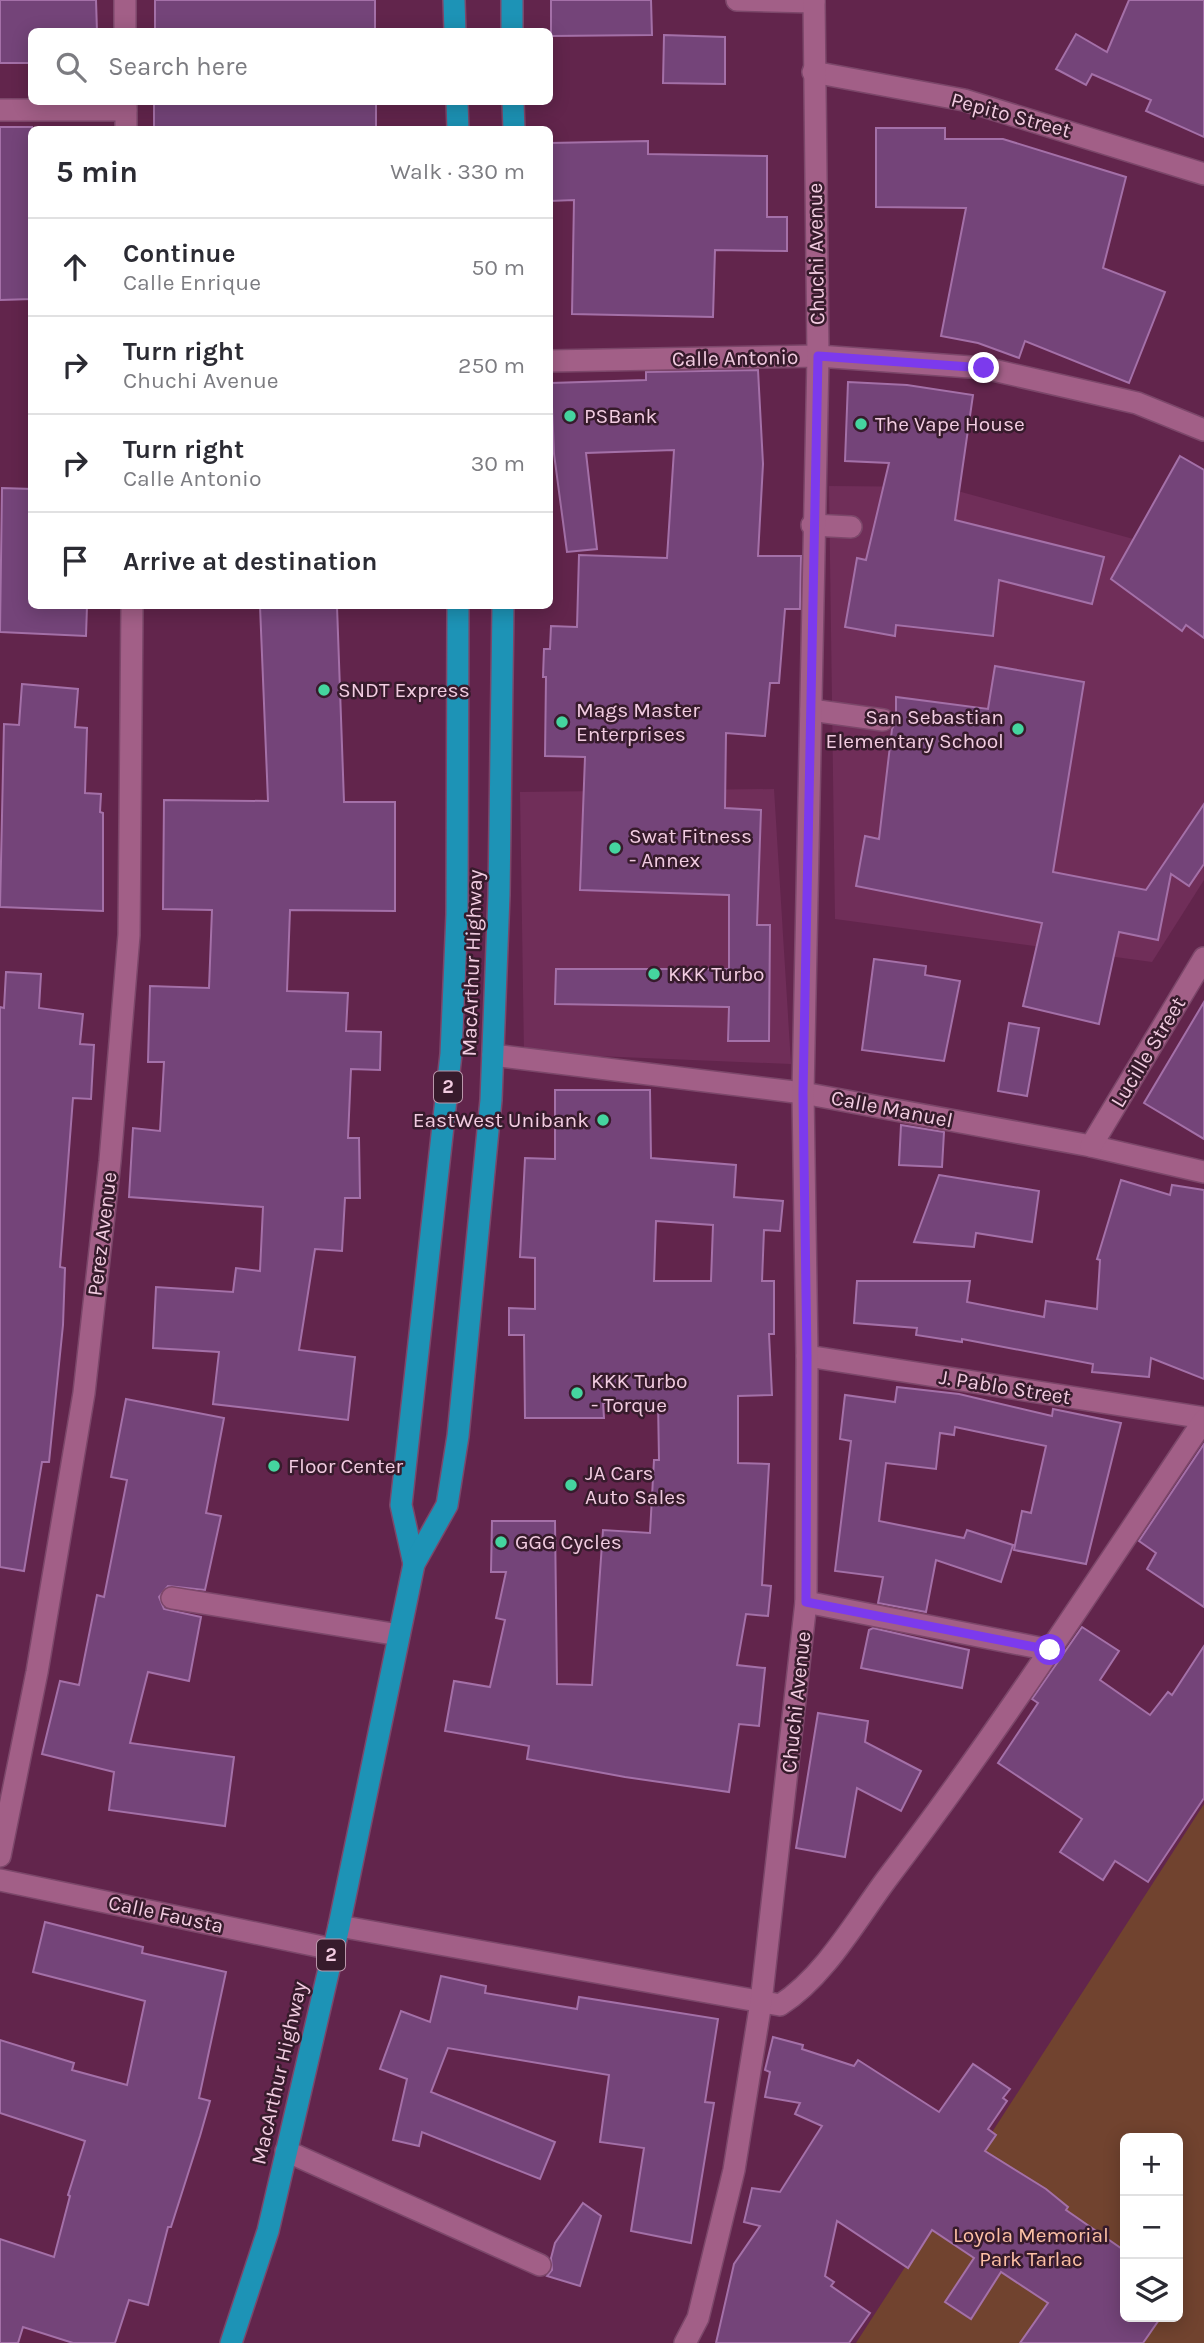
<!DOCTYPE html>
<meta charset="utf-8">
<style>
body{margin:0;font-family:Karla,sans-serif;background:#f7f7f7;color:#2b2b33}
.controls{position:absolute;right:21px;bottom:21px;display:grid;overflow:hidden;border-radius:10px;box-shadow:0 4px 18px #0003}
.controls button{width:63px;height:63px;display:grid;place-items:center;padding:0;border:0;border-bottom:2px solid #e1e1e2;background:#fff;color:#2b2b33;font:35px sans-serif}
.stop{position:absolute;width:21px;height:21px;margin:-16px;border:5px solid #7c3aed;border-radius:50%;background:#fff}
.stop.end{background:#7c3aed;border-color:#fff;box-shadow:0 2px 7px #0008}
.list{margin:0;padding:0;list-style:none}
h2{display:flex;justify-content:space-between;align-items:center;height:91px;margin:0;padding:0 28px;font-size:30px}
h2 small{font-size:23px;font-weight:400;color:#7c7c81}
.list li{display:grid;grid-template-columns:46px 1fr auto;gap:21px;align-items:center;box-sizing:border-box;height:98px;padding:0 28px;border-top:2px solid #e1e1e2}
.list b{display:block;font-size:26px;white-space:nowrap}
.list p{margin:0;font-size:23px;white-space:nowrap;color:#7c7c81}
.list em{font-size:23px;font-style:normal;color:#7c7c81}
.icon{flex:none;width:38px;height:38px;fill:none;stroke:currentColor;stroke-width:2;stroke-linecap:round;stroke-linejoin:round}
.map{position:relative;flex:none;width:1204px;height:2343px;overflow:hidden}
.search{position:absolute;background:#fff;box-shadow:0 4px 18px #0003;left:28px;top:28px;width:525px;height:77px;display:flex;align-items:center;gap:18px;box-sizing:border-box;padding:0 24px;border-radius:10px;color:#7c7c81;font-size:26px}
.panel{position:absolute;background:#fff;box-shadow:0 4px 18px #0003;left:28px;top:126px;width:525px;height:483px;border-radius:10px}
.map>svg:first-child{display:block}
</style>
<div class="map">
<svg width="1204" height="2343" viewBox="0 0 1204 2343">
<rect width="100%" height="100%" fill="#62254c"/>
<g fill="#702e59">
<polygon points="829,486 943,487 1159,546 1204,577 1204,880 1152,962 835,919"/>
<polygon points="774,789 791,1064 524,1053 520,792"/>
</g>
<path fill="#71432f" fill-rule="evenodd" d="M1204,1804V2343H856ZM1125,2138H1178V2317H1125Z"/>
<g fill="#744479" stroke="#a470a8" stroke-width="2" fill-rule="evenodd">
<polygon points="0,0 96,0 97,32 32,32 32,63 0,63"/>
<rect x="155" y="0" width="220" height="32"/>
<polygon points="551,0 651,0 652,35 551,36"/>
<polygon points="1129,0 1204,0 1204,137 1146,111 1151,100 1092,74 1086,85 1056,69 1076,34 1107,52"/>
<polygon points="664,35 725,37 725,84 663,83"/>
<rect x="154" y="102" width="222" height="28"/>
<polygon points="0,127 32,127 32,299 0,300"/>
<polygon points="876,128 945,128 945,139 1003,139 1126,177 1103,268 1165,292 1129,383 1025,341 1019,358 978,343 941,336 966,208 876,207"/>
<polygon points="648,141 648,154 767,156 767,217 787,217 787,251 715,250 713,317 572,314 574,200 550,201 550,143"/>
<polygon points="758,370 763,464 758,556 801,556 800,609 785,609 779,683 770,683 765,736 726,733 725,808 761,810 757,925 770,925 769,1041 728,1041 729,1007 555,1004 556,969 729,969 729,895 580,890 585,757 545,756 546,677 543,677 544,649 550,649 551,626 577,627 579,555 667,558 674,450 586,453 597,549 567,552 554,454 551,383 646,380 646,372"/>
<polygon points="848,382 907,385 973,395 955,520 1104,557 1092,604 999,580 993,636 896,625 895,636 845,627 857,558 866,560 889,463 845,461"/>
<polygon points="1180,456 1204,470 1204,638 1186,625 1182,631 1111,579"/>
<polygon points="2,488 32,489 32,606 87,606 86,636 0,632"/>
<polygon points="260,606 337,606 344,802 395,802 395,911 290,910 287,991 348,993 346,1031 381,1032 380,1070 351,1069 348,1138 359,1138 360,1198 345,1198 342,1251 315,1249 299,1350 355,1357 348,1420 213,1404 219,1352 153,1348 156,1287 233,1292 236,1268 260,1271 263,1207 129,1197 133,1128 160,1131 164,1062 148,1062 150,986 209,988 212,910 163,909 164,800 268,801"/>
<polygon points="995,666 1084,682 1053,872 1146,890 1204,804 1204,864 1189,886 1171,874 1158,940 1119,932 1099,1024 1023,1006 1042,923 856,886 865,836 879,839 892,729 896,721 896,697 988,709"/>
<polygon points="22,684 78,689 75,727 87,728 85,793 101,794 100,812 103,813 103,911 0,907 4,724 19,725"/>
<polygon points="874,959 926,966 925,975 960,981 944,1061 862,1050"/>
<polygon points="6,972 41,974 39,1008 83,1014 80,1044 94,1045 91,1099 73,1098 60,1267 65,1268 63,1325 49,1462 42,1462 24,1571 0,1567 0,1007 4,1008"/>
<polygon points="1204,1002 1204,1139 1144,1103"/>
<polygon points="1009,1023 1039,1028 1027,1096 998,1091"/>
<path d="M555,1090H650L651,1158L736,1165L734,1197L783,1201L780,1231L764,1230L762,1281H774V1334H769L772,1395L738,1396V1463L769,1464L762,1585L771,1586L768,1616L746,1614L737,1665L765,1668L759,1726L739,1724L729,1792L625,1777L527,1759L529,1746L445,1731L454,1681L490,1687L505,1620L496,1618L506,1572H491L492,1521H555L557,1684L592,1685L603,1530L650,1533L654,1460H659L658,1402L603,1403L604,1418H525L524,1335H509V1308L535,1309V1258L520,1257L525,1158L555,1159ZM656,1221L713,1225L711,1281H654Z"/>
<polygon points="901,1125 944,1132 942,1167 899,1165"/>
<polygon points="939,1175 1039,1191 1032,1242 976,1233 974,1247 914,1242"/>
<polygon points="1121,1180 1170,1195 1172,1185 1204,1190 1204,1379 1151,1358 1149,1377 1092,1372 1093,1364 962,1339 962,1342 916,1335 917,1328 854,1323 857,1281 970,1281 967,1302 1044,1317 1046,1301 1097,1309 1100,1260 1097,1259"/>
<polygon points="897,1387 959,1394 1052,1416 1053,1409 1121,1423 1086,1564 1014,1550 1022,1511 1031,1513 1046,1446 955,1427 954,1435 940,1433 936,1469 886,1463 879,1521 964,1538 967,1530 1013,1545 1001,1582 936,1560 926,1612 878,1603 883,1577 835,1571 851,1441 840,1439 845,1395 895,1402"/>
<polygon points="126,1399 224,1418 206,1513 221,1516 205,1590 168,1586 159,1597 164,1609 201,1617 189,1681 148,1672 130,1743 234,1757 225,1826 109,1810 114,1772 42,1754 60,1681 79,1685 97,1595 104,1597 127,1480 111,1477"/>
<polygon points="1204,1444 1204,1607 1147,1569 1156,1553 1139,1541"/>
<polygon points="1082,1627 1119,1651 1100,1680 1150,1715 1168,1692 1172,1695 1204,1646 1204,1798 1148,1882 1115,1861 1103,1880 1060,1852 1082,1819 998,1763 1038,1703 1032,1699"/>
<polygon points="873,1628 969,1650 962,1688 861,1668 869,1630"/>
<polygon points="818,1713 868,1721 865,1742 921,1771 901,1811 857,1788 845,1857 796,1848"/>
<polygon points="45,1922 143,1947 142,1953 226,1972 199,2098 210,2101 200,2136 171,2227 168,2227 148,2305 129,2300 115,2343 73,2343 23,2327 18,2343 0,2343 0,2239 54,2257 70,2196 68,2195 85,2141 0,2113 0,2040 74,2063 72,2070 127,2085 145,2001 33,1972"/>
<polygon points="441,1976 486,1986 485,1993 577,2009 579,1997 718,2019 705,2102 714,2103 691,2243 631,2231 644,2148 600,2142 609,2075 448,2048 431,2092 555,2142 540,2179 422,2132 419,2146 393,2140 407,2079 380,2069 401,2011 430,2022"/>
<polygon points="773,2037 803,2045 802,2049 854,2066 858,2060 939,2112 973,2064 1010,2089 1003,2098 1007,2101 988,2129 996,2135 985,2151 1046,2189 1068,2207 1066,2210 1125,2251 1125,2317 1161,2317 1143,2343 1020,2343 1048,2303 1001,2272 971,2319 945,2302 974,2258 932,2230 908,2268 837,2221 825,2276 834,2282 831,2286 870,2313 849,2343 716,2343 734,2264 760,2226 744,2222 752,2188 780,2192 822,2126 795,2114 800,2103 765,2097 770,2072 765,2070"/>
<polygon points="583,2203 601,2216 580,2286 547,2276 552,2270 551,2258 555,2243"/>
</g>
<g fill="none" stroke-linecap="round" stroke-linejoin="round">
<g stroke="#7c476a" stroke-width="24">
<g id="minor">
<polyline points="125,0 125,32"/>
<polyline points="737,0 814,2"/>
<polyline points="813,72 964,100 1204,174"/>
<polyline points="126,102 126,130"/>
<polyline points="0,110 126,110"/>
<polyline points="550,361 818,356 984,368 1137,403 1204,430"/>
<polyline points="812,525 851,527"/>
<polyline points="811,710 883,720"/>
<polyline points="493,1055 803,1093 1091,1146 1204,1172"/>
<polyline points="1091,1146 1204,958"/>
<polyline points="807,1356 1204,1418"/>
<polyline points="172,1598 399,1635"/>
<polyline points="806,1602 1050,1650"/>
<polyline points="0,1856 37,1672 84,1393 110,1161 129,935 132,606"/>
<polyline points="0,1880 332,1949"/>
<path d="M339,1926L780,2005C824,1977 855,1922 886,1880C999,1732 1100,1575 1204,1420"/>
<polyline points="286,2151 540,2265"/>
<polyline points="685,2343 698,2318 734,2170 761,2002 806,1602 807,1356 803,1093 818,356 814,0"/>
</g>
</g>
<g stroke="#7c476a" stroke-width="24">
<g id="highway">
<polyline points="454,0 455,32"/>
<polyline points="512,0 512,32"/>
<polyline points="457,102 458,130"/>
<polyline points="513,102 514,130"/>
<polyline points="414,1564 401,1505 451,1054 457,914 458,606"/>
<polyline points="231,2343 268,2231 339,1926 414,1564 447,1505 458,1436 491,1100 499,895 503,606"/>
</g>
</g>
<use href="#minor" stroke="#a25f87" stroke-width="21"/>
<use href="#highway" stroke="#1d93b6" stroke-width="21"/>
</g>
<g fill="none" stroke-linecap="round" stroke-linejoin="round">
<polyline stroke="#7c3aed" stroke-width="9" points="984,368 818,356 803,1093 807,1356 806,1602 1050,1650"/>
</g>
<g fill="#45d49f" stroke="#371b2c" stroke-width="2.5">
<circle cx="570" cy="416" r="7"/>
<circle cx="861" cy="424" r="7"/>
<circle cx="324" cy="690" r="7"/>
<circle cx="562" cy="722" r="7"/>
<circle cx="1018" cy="729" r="7"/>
<circle cx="615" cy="848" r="7"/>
<circle cx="654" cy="974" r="7"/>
<circle cx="603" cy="1120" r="7"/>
<circle cx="577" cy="1393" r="7"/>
<circle cx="274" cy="1466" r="7"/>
<circle cx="571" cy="1485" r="7"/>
<circle cx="501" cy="1542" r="7"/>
</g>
<g text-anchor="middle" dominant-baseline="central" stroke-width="5" stroke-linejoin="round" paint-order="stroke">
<g fill="#371b2c" stroke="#ba97ab" stroke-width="2">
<rect x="434" y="1071.5" width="28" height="31" rx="5"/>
<rect x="317" y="1939.5" width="28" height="31" rx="5"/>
</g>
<g font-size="19" font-weight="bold" fill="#f2cce1">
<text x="448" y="1087">2</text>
<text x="331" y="1955">2</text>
</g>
<g font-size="21" fill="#f2cce1" stroke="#371b2c">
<text transform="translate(1011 115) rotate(15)">Pepito Street</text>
<text transform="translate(816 254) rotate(-91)">Chuchi Avenue</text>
<text transform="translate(735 358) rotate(-1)">Calle Antonio</text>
<text transform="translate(472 963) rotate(-88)">MacArthur Highway</text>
<text transform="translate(1148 1052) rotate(-59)">Lucille Street</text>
<text transform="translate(892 1109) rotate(11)">Calle Manuel</text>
<text transform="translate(102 1234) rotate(-83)">Perez Avenue</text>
<text transform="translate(1005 1387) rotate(9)">J. Pablo Street</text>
<text transform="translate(796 1702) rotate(-84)">Chuchi Avenue</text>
<text transform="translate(166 1914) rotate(12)">Calle Fausta</text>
<text transform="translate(279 2073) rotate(-77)">MacArthur Highway</text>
</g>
<g font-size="21" fill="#f2cce1" stroke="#371b2c" text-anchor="start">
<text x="584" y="416">PSBank</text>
<text x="875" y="424">The Vape House</text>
<text x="338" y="690">SNDT Express</text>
<text x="576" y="710">Mags Master<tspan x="576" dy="24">Enterprises</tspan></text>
<text x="1004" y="717" text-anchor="end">San Sebastian<tspan x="1004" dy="24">Elementary School</tspan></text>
<text x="629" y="836">Swat Fitness<tspan x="629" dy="24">- Annex</tspan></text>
<text x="668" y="974">KKK Turbo</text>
<text x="589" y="1120" text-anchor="end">EastWest Unibank</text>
<text x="591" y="1381">KKK Turbo<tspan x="591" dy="24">- Torque</tspan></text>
<text x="288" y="1466">Floor Center</text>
<text x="585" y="1473">JA Cars<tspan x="585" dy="24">Auto Sales</tspan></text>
<text x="515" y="1542">GGG Cycles</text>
</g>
<g font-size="21" fill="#fdc0a5" stroke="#371b2c">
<text x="1031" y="2235">Loyola Memorial<tspan x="1031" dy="24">Park Tarlac</tspan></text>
</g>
</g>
</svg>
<div class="controls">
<button>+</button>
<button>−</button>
<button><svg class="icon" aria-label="layers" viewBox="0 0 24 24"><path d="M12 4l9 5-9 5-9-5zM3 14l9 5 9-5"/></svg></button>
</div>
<div class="stop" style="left:1050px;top:1650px"></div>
<div class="stop end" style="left:984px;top:368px"></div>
<div class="search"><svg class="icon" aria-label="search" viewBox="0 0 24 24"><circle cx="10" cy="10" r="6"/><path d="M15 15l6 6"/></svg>Search here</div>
<section class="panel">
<h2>5 min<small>Walk · 330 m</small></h2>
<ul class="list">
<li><svg class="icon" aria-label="ahead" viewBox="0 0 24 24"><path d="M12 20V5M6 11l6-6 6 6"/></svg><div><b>Continue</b><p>Calle Enrique</p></div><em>50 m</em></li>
<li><svg class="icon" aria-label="right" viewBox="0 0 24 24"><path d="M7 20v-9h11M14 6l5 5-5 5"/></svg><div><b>Turn right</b><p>Chuchi Avenue</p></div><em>250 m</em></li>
<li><svg class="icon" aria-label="right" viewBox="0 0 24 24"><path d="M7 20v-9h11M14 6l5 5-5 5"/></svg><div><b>Turn right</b><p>Calle Antonio</p></div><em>30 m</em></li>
<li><svg class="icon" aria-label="arrive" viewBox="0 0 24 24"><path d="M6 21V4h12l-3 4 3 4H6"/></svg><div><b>Arrive at destination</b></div></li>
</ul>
</section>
</div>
